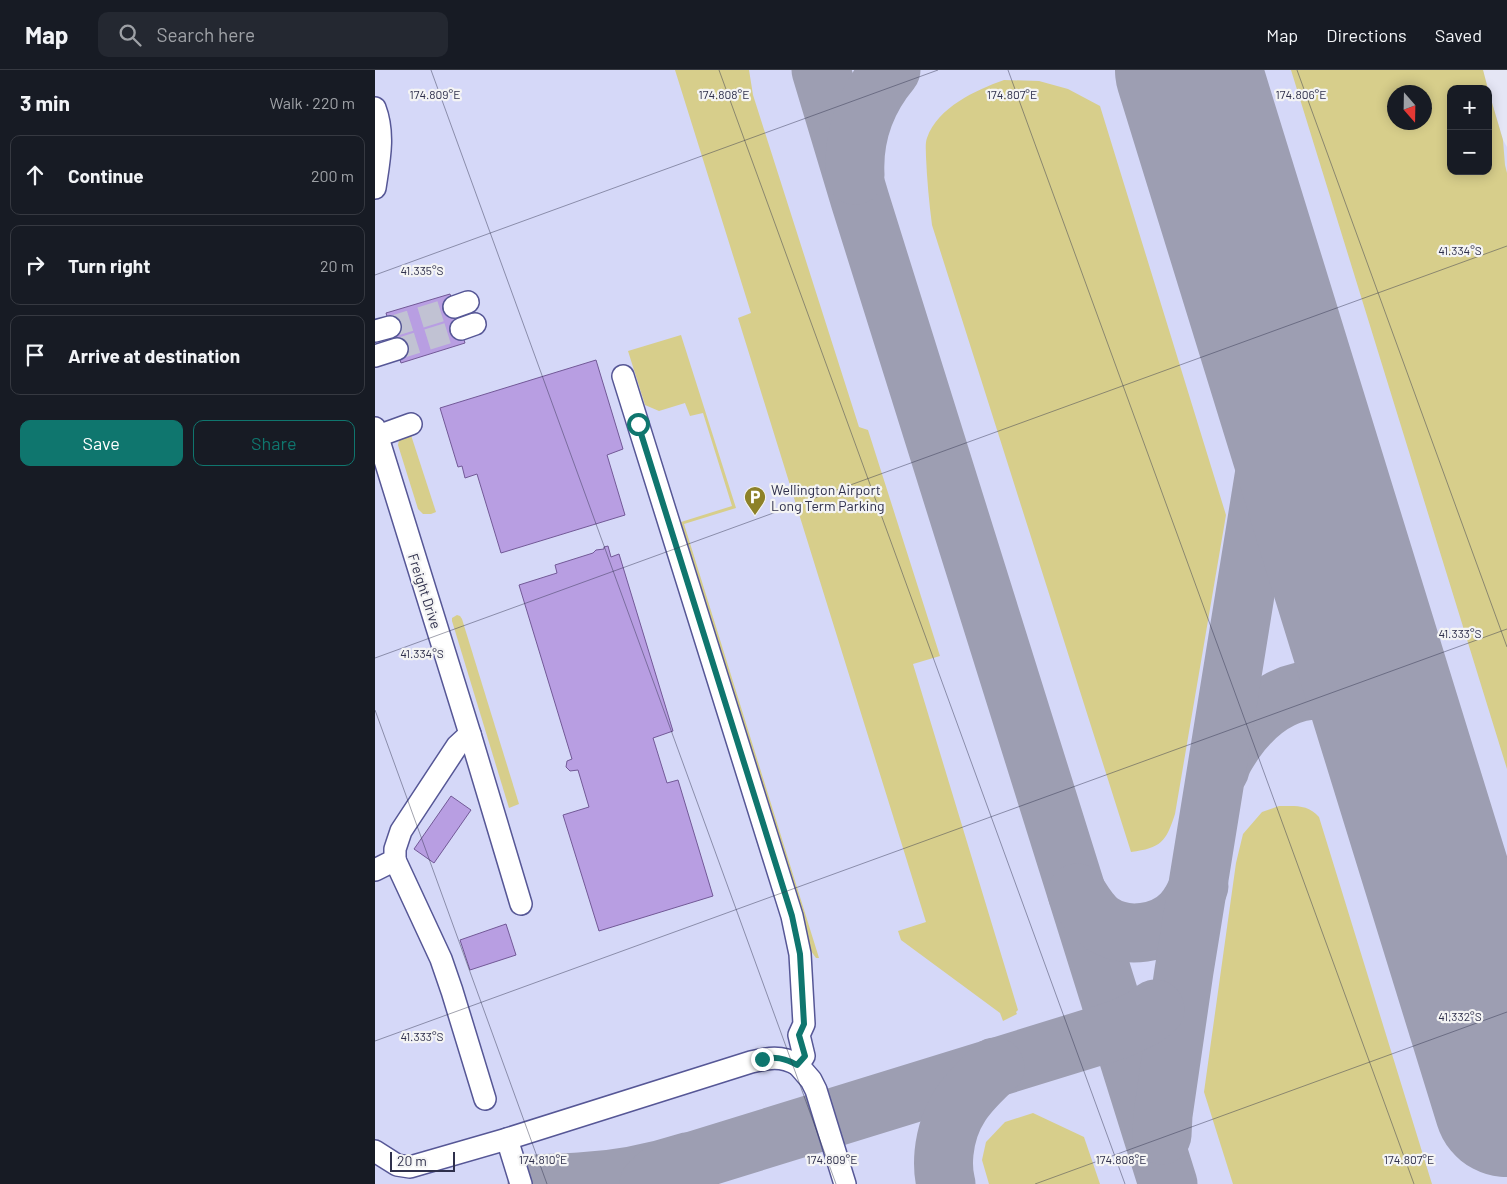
<!DOCTYPE html>
<meta charset="utf-8">
<style>
body{margin:0;font-family:Barlow,sans-serif;background:#242831;color:#f1f3f6}
.controls{position:absolute;right:15px;top:15px;display:grid;overflow:hidden;border-radius:10px;box-shadow:0 2px 12px #0003}
.controls button{width:45px;height:45px;display:grid;place-items:center;padding:0;border:0;border-bottom:1px solid #363941;background:#171b24;color:#f1f3f6;font:25px sans-serif}
.compass{position:absolute;left:1012px;top:15px;width:45px;height:45px;border-radius:50%;background:#171b24;box-shadow:0 2px 12px #0003;rotate:160deg}
.scale{position:absolute;left:15px;bottom:12px;width:65px;box-sizing:border-box;padding-left:5px;border:2px solid #2f304c;border-top:0;font-size:14px;line-height:18px;white-space:nowrap;color:#2f304c;-webkit-text-stroke:4px #f4f4f4;paint-order:stroke}
.stop{position:absolute;width:15px;height:15px;margin:-11px;border:4px solid #0f766e;border-radius:50%;background:#fff}
.stop.end{background:#0f766e;border-color:#fff;box-shadow:0 1px 5px #0008}
.list{margin:0;padding:0;list-style:none}
h2{display:flex;justify-content:space-between;align-items:center;height:65px;margin:0;padding:0 20px;font-size:21px}
h2 small{font-size:16px;font-weight:400;color:#9ea1a6}
.list li{display:grid;grid-template-columns:32px 1fr auto;gap:15px;align-items:center;box-sizing:border-box;height:80px;margin:0 10px 10px;padding:0 10px;border:1px solid #363941;border-radius:10px}
.list b{display:block;font-size:19px;white-space:nowrap}
.list em{font-size:16px;font-style:normal;color:#9ea1a6}
.actions{display:flex;gap:10px;padding:15px 20px}
.actions a{flex:1;padding:11px 0;border:1px solid #0f766e;border-radius:10px;text-align:center;font-size:18px;color:#0f766e}
.actions .main{background:#0f766e;color:#fff}
.icon{flex:none;width:28px;height:28px;fill:none;stroke:currentColor;stroke-width:2;stroke-linecap:round;stroke-linejoin:round}
.map{position:relative;flex:none;width:1132px;height:1114px;overflow:hidden}
header{display:flex;align-items:center;gap:30px;box-sizing:border-box;height:70px;padding:0 25px;background:#171b24;border-bottom:1px solid #363941}
header strong{font-size:24px}
nav{display:flex;gap:28px;margin-inline-start:auto;font-size:18px}
.search{width:350px;height:45px;background:#242831;display:flex;align-items:center;gap:12px;box-sizing:border-box;padding:0 18px;border-radius:10px;color:#9ea1a6;font-size:19px}
main{display:flex}
aside{flex:1;background:#171b24}
.map>svg:first-child{display:block}
</style>
<header>
<strong>Map</strong>
<div class="search"><svg class="icon" aria-label="search" viewBox="0 0 24 24"><circle cx="10" cy="10" r="6"/><path d="M15 15l6 6"/></svg>Search here</div>
<nav><a>Map</a><a>Directions</a><a>Saved</a></nav>
</header>
<main>
<aside>
<h2>3 min<small>Walk · 220 m</small></h2>
<ul class="list">
<li><svg class="icon" aria-label="ahead" viewBox="0 0 24 24"><path d="M12 20V5M6 11l6-6 6 6"/></svg><div><b>Continue</b></div><em>200 m</em></li>
<li><svg class="icon" aria-label="right" viewBox="0 0 24 24"><path d="M7 20v-9h11M14 6l5 5-5 5"/></svg><div><b>Turn right</b></div><em>20 m</em></li>
<li><svg class="icon" aria-label="arrive" viewBox="0 0 24 24"><path d="M6 21V4h12l-3 4 3 4H6"/></svg><div><b>Arrive at destination</b></div></li>
</ul>
<div class="actions"><a class="main">Save</a><a>Share</a></div>
</aside>
<div class="map">
<svg width="1132" height="1114" viewBox="0 0 1132 1114">
<rect width="100%" height="100%" fill="#e5e6f5"/>
<path fill="#d5d8f8" fill-rule="evenodd" d="M0,0H1108L1113,19H1076V101H1113V19L1128,70L1132,77V1114H0ZM1019,22H1050V52H1019Z"/>
<g fill="#d7ce8b" fill-rule="evenodd">
<polygon points="300,0 374,0 378,25 484,357 493,360 565,586 538,594 643,940 641,942 642,944 628,951 625,943 526,870 523,861 551,852 363,248 376,243"/>
<path d="M916,0H1108L1113,19H1076V101H1113V19L1128,70L1130,95L1132,103V699ZM1019,22H1050V52H1019Z"/>
<path d="M629,10L664,11L693,19L725,36L851,445L800,744C791,772 786,778 756,782L557,155C554,132 552,110 551,87C551,81 550,73 552,68C563,37 601,20 629,10Z"/>
<polygon points="306,265 361,438 309,454 444,888 441,888 436,881 306,452 357,436 328,343 315,346 310,333 284,341 270,335 253,281"/>
<path d="M35,362L61,442L56,444H48L43,439L23,375C24,368 28,364 35,362Z"/>
<polygon points="82,545 85,546 87,549 144,734 134,738 77,551 77,548"/>
<path d="M904,736C920,736 933,734 944,747L1057,1114H858L829,1022L861,793L868,764L887,742Z"/>
<polygon points="658,1043 709,1067 725,1114 614,1114 607,1090 611,1072 630,1052"/>
</g>
<g fill="none" stroke-linecap="round" stroke-linejoin="round">
<g stroke="#9d9eb2" stroke-width="59">
<polyline points="446,0 485,130 793,1114"/>
<path d="M480,105C478,65 490,31 516,0"/>
<path d="M845,699C847,689 854,680 859,672C883,638 916,614 959,621C971,622 985,627 994,636C1007,648 1015,665 1023,681"/>
<path d="M702,823C709,834 715,845 726,853C751,870 788,864 808,843C815,835 820,825 824,816"/>
<polyline points="787,1065 788,1045 809,901 895,370 898,323 894,282 881,220"/>
<path d="M162,1114C176,1113 191,1113 205,1112C241,1110 278,1103 312,1092"/>
<polyline points="274,1114 289,1100 745,959 768,948 780,939"/>
<path d="M571,1114C568,1103 568,1094 569,1083C573,1043 592,1023 620,997"/>
</g>
<polyline stroke="#9d9eb2" stroke-width="146" points="813,0 1132,1034"/>
</g>
<g fill="#b89ee2" stroke="#725997">
<polygon points="75,224 90,273 26,293 11,243"/>
<polygon points="221,290 248,379 232,385 250,445 126,483 102,404 90,408 87,396 83,397 65,338"/>
<polygon points="233,476 236,487 244,484 298,661 278,668 292,713 303,710 338,826 224,861 188,745 214,737 203,700 195,701 191,697 192,691 197,689 144,515 182,503 180,495 218,483 221,480 229,479 229,477"/>
<polygon points="76,726 96,740 59,793 39,779"/>
<polygon points="131,854 141,885 95,900 85,870"/>
</g>
<g fill="none" stroke-linecap="round" stroke-linejoin="round">
<g stroke="#c1c2d3" stroke-width="21" stroke-dasharray="21 11" stroke-linecap="butt">
<polyline points="15,257 79,237"/>
<polyline points="22,279 86,259"/>
</g>
<g stroke="#565796" stroke-width="24">
<g id="minor">
<path d="M0,38C10,64 4,91 0,118"/>
<polyline points="79,237 93,232"/>
<polyline points="86,259 100,254"/>
<polyline points="0,261 15,257"/>
<polyline points="0,286 22,279"/>
<polyline points="248,306 417,846 425,884 429,954 424,965 429,986 423,995 436,1010 441,1020 470,1114"/>
<polyline points="0,358 95,664 82,676 26,761 20,779 20,790 0,800"/>
<polyline points="3,366 36,354"/>
<polyline points="95,664 146,834"/>
<polyline points="20,790 66,889 77,921 110,1029"/>
<polyline points="132,1069 146,1114"/>
<path d="M0,1081L22,1095L35,1097L132,1069L376,992C393,988 406,985 423,995"/>
</g>
</g>
<use href="#minor" stroke="#fff" stroke-width="21"/>
</g>
<g fill="none" stroke-linecap="round" stroke-linejoin="round">
<path stroke="#0f766e" stroke-width="6" d="M263,354L417,846L425,884L429,954L424,965L430,986L422,995C410,988 400,986 387,989"/>
</g>
<path fill="none" stroke="#2f304c" stroke-width="1" stroke-opacity="0.45" d="M56,0L461,1114M344,0L750,1114M633,0L1039,1114M922,0L1132,577M0,205L563,0M0,588L1132,176M0,640L172,1114M0,971L1132,559M660,1114L1132,942"/>
<defs>
<g id="parking-pin" transform="scale(1.125)"><path d="M0 17L-7.5 6A9.5 9.5 0 1 1 7.5 6Z" fill="#8d8128" stroke="#f4f4f4"/><path d="M-3.5-5.5H1a3.5 3.5 0 0 1 0 7H-1V5.5H-3.5ZM-1-3.4V-.6H.8a1.4 1.4 0 0 0 0-2.8Z" fill="#fff"/></g>
</defs>
<g fill-rule="evenodd">
<use href="#parking-pin" x="380" y="427"/>
</g>
<g text-anchor="middle" dominant-baseline="central" stroke-width="4.5" stroke-linejoin="round" paint-order="stroke">
<g font-size="14" fill="#2f304c" stroke="#f4f4f4" text-anchor="start">
<text x="396" y="419">Wellington Airport<tspan x="396" dy="16">Long Term Parking</tspan></text>
</g>
<g font-size="14" fill="#2f304c" stroke="#f4f4f4">
<text transform="translate(50 521) rotate(72)">Freight Drive</text>
</g>
</g>
<g font-size="12" text-anchor="middle" fill="#2f304c" stroke="#f4f4f4" stroke-width="4.5" stroke-linejoin="round" paint-order="stroke">
<text x="60" y="29">174.809°E</text>
<text x="349" y="29">174.808°E</text>
<text x="637" y="29">174.807°E</text>
<text x="926" y="29">174.806°E</text>
<text x="1085" y="185">41.334°S</text>
<text x="47" y="205">41.335°S</text>
<text x="1085" y="568">41.333°S</text>
<text x="47" y="588">41.334°S</text>
<text x="1085" y="951">41.332°S</text>
<text x="47" y="971">41.333°S</text>
<text x="168" y="1094">174.810°E</text>
<text x="457" y="1094">174.809°E</text>
<text x="746" y="1094">174.808°E</text>
<text x="1034" y="1094">174.807°E</text>
</g>
</svg>
<div class="controls">
<button>+</button>
<button>−</button>
</div>
<svg class="compass" viewBox="-18 -18 36 36"><path d="M0-13l5 13h-10z" fill="#e53935"/><path d="M0 13l5-13h-10z" fill="#9ea1a6"/></svg>
<div class="scale">20 m</div>
<div class="stop" style="left:263px;top:354px"></div>
<div class="stop end" style="left:387px;top:989px"></div>
</div>
</main>
